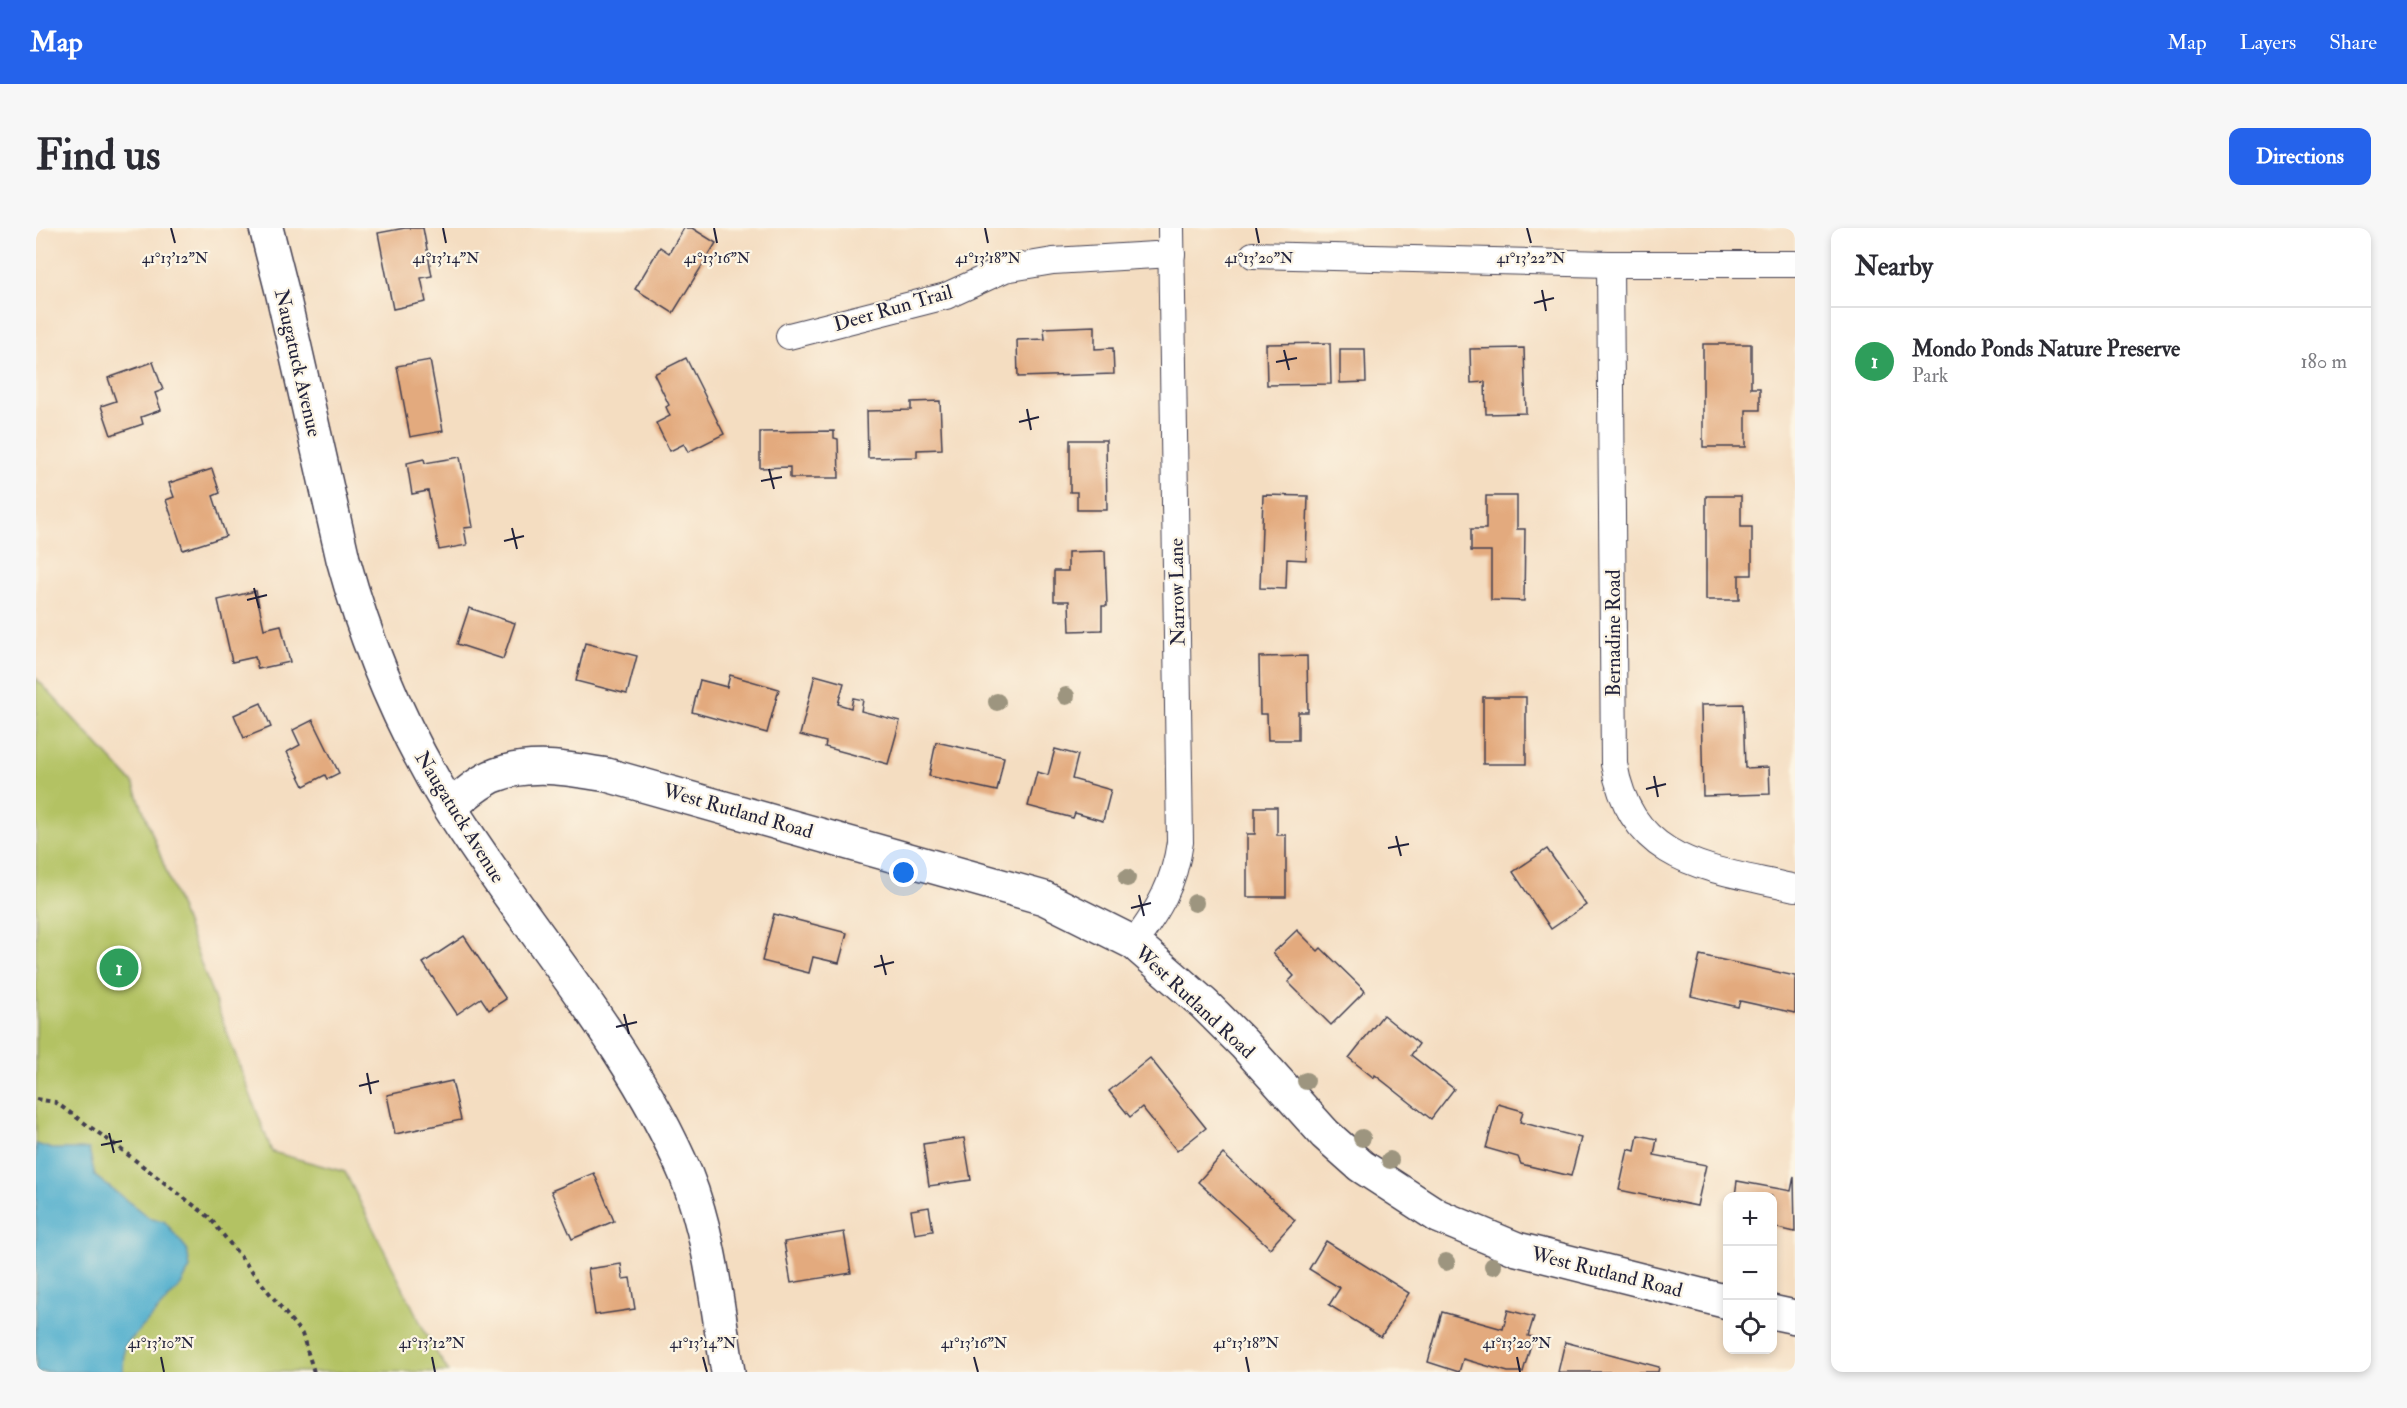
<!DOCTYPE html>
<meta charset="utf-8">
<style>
body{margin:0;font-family:"IM FELL Double Pica",serif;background:#f7f7f7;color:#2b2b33}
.controls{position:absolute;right:18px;bottom:18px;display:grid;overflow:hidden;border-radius:12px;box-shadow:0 3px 9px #0003}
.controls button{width:54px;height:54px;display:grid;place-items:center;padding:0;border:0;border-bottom:2px solid #e1e1e2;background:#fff;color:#2b2b33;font:30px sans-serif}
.you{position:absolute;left:868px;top:645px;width:21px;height:21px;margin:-15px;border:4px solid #fff;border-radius:50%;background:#1a73e8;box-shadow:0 0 0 9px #1a73e833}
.badge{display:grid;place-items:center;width:39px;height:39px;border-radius:50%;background:#2563eb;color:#fff;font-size:20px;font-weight:700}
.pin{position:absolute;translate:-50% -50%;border:3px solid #fff;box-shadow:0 2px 6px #0006}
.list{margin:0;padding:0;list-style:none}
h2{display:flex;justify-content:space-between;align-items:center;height:78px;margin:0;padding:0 24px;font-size:26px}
h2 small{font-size:20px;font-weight:400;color:#7c7c81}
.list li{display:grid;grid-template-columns:39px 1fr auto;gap:18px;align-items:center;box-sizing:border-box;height:108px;padding:0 24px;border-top:2px solid #e1e1e2}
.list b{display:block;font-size:22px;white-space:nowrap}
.list p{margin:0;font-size:20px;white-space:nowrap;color:#7c7c81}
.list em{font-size:20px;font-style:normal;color:#7c7c81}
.icon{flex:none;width:33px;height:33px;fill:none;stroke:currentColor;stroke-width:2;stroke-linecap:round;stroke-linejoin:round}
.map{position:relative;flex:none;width:1759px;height:1144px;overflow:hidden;border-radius:12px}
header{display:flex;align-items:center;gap:36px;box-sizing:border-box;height:84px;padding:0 30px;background:#2563eb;color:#fff}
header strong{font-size:28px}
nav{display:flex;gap:33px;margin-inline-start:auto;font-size:21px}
.intro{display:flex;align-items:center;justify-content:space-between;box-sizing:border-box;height:144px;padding:0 36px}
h1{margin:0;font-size:42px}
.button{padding:15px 27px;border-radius:12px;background:#2563eb;color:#fff;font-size:21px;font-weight:700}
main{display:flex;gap:36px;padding:0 36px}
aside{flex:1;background:#fff;border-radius:12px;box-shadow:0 3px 9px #0003}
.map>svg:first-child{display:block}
</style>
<header>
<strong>Map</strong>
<nav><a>Map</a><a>Layers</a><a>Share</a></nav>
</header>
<div class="intro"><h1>Find us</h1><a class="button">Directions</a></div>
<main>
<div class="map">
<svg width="1759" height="1144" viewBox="0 0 1759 1144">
<rect width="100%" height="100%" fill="#fcf5e5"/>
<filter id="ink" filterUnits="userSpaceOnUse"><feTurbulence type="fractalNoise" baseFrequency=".0167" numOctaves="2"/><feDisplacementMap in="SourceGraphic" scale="12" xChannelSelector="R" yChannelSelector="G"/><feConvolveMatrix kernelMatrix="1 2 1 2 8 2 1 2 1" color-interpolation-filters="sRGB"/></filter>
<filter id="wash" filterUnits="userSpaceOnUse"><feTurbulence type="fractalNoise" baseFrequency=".008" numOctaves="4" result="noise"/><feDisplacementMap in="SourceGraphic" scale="24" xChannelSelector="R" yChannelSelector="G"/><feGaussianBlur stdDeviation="1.35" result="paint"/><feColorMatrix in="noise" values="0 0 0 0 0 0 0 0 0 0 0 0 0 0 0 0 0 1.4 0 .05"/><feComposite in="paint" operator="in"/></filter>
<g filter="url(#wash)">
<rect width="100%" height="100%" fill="#f4ddc1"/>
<polygon fill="#b3c264" stroke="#6a7250" stroke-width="1.5" points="0,450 97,555 236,924 309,944 396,1118 413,1144 0,1144"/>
<polygon fill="#4faecd" stroke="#386884" stroke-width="1.5" points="0,916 16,921 53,921 59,948 115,991 128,993 151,1021 154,1040 145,1057 88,1119 87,1144 0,1144"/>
<g id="blocks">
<g fill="#e3aa7e">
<polygon points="369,0 387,0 396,48 385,50 390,74 357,81 342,5"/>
<polygon points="648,0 656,0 680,15 637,85 599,61 624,19 633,25"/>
<polygon points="1059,98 1059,121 1077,120 1078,146 982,149 981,112 1009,111 1008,100"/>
<polygon points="1294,115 1295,156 1231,157 1230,116"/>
<polygon points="1667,116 1715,116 1715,160 1724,160 1724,182 1710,182 1710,219 1667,219"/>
<polygon points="1488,120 1490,185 1450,186 1449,154 1435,155 1434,121"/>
<polygon points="1304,121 1329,121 1330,154 1304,155"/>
<polygon points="650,130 688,206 652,224 648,216 634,223 620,195 634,188 630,179 633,177 618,146"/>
<polygon points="394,132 407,203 374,209 361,138"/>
<polygon points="117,134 127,162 119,165 125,182 105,189 107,196 75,207 65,178 80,173 72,150"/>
<polygon points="904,173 906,221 881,222 881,229 832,230 831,183 875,182 875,174"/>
<polygon points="798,203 798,210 802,211 803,250 754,250 754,239 724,240 724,204"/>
<polygon points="1034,212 1070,212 1071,282 1041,282 1041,264 1034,264"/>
<polygon points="424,229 437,299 428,300 431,317 403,322 392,263 376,266 371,235 388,231 389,235"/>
<polygon points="176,241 184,265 177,268 190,308 147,322 130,272 138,269 133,255"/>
<polygon points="1227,267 1272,268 1270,332 1251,331 1250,361 1224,360"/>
<polygon points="1450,268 1481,268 1481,301 1489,301 1488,373 1455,372 1455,323 1435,323 1435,301 1450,301"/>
<polygon points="1670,268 1705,268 1705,299 1716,299 1716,347 1703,347 1703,372 1670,372"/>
<polygon points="1069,323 1071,378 1066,378 1066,402 1034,403 1033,373 1018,373 1018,343 1032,343 1032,324"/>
<polygon points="220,363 228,401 245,397 254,434 222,441 219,429 196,434 182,372"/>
<polygon points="433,380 479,395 467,431 421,416"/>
<polygon points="549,415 601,428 591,466 540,453"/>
<polygon points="1271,428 1272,484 1262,484 1262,512 1232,512 1231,486 1224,486 1223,429"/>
<polygon points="694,447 743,461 731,505 656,484 664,452 691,459"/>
<polygon points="779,447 808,455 802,476 815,480 817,470 827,472 825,483 864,493 852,536 789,519 790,514 764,507"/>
<rect x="1447" y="469" width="43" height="67"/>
<polygon points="225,475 235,499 208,510 198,487"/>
<polygon points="1707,476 1709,540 1733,539 1734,566 1667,568 1665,477"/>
<polygon points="277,492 303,545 291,551 289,547 268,558 251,524 264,517 257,502"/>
<polygon points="900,514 968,529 961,563 893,548"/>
<polygon points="1019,521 1042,527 1036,551 1075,562 1067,593 1039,585 1037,590 992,578 1001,544 1012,547"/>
<polygon points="1219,579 1241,579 1241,607 1250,607 1250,669 1211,669 1211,606 1219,606"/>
<polygon points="1511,621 1550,677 1515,701 1477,644"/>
<polygon points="738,686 811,705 803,735 777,729 773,745 726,733"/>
<polygon points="1261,702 1282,723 1285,720 1329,763 1295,797 1252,754 1258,748 1237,725"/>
<polygon points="428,708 470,771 453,782 445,770 421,786 387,735"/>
<polygon points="1664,727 1759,748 1759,785 1704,773 1702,779 1655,768"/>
<polygon points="1347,787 1383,816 1375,827 1418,861 1395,891 1339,847 1338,850 1313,830"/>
<polygon points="1114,830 1170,900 1141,923 1106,879 1094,889 1073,863"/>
<polygon points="416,853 425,892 359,906 351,867"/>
<polygon points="1462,876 1487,883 1484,894 1545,910 1535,948 1485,936 1482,929 1450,920"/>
<polygon points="1602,907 1621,911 1618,927 1670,937 1661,978 1583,962 1592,921 1599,923"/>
<polygon points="928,910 935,952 893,958 887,916"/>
<polygon points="1187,926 1259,992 1234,1020 1162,954"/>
<polygon points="558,945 578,993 536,1011 515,963"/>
<polygon points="1758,948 1759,1004 1737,999 1736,968 1699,968 1701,953 1755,963"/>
<polygon points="893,979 897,1003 879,1006 875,982"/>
<polygon points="808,1004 815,1045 755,1055 748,1014"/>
<polygon points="1290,1013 1373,1065 1345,1109 1293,1077 1304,1060 1273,1041"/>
<polygon points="585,1036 587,1051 594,1050 599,1081 559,1087 552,1041"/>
<polygon points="1472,1082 1498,1089 1492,1108 1497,1109 1487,1144 1472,1144 1427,1131 1423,1144 1392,1134 1406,1084 1467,1101"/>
<polygon points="1529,1114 1623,1139 1622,1144 1522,1144"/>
</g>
</g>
</g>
<g filter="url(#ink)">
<use href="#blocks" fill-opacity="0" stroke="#423e4f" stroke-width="1.5"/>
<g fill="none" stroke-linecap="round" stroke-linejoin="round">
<g stroke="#423e4f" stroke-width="28">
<g id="street">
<polyline points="1217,27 1574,36 1759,36"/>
<path d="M1574,36L1578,536C1596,638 1676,640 1759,660"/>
<polyline points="753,108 910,68 969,41 1017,33 1136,26"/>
<path d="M1098,715C1123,681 1138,657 1144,614L1135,0"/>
</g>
</g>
<g stroke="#423e4f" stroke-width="36">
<g id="secondary">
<path d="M230,0L246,63L307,331C331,419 365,500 413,578C490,702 593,812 650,947C675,1009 681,1079 692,1144"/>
<path d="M414,579C428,568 443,553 460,547C494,533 536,541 571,547L1008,670L1098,715L1168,776L1208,816L1289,906L1325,938L1402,988L1481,1021L1692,1074"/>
<polyline points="1736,1084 1759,1089"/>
</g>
</g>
<polyline stroke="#423e4f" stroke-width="4" stroke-dasharray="4.5 4.5" stroke-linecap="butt" points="0,871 19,874 78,916 173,989 266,1106 278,1144"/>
<use href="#street" stroke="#fff" stroke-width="26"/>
<use href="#secondary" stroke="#fff" stroke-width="33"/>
</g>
<g fill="#9d957f">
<circle cx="1030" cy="468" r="9"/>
<circle cx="961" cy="474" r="9"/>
<circle cx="1091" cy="650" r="9"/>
<circle cx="1159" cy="675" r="9"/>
<circle cx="1270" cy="853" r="9"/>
<circle cx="1326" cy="910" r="9"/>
<circle cx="1354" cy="932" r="9"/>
<circle cx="1410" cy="1034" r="9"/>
<circle cx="1457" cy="1038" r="9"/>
</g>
</g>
<path fill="none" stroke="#22223b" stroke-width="2" d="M135,0L139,15M407,0L410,15M678,0L681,15M949,0L952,15M1220,0L1223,15M1491,0L1495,15M1506,62L1510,83M1498,75L1518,70M1248,122L1253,142M1240,134L1261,130M991,181L995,202M983,194L1003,189M733,241L738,261M725,253L746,249M476,300L481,321M468,313L488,308M218,360L223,380M211,372L231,367M1618,548L1622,569M1610,561L1630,556M1360,608L1365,628M1352,620L1373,616M1103,667L1108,688M1095,680L1115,675M845,727L850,747M838,739L858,734M588,786L593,806M580,799L601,794M331,845L335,866M323,858L343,853M73,905L78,925M65,917L86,913M125,1129L128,1144M396,1129L399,1144M667,1129L671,1144M938,1129L942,1144M1210,1129L1213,1144M1481,1129L1484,1144"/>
<g text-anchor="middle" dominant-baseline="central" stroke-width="4.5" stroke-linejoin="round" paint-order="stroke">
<g font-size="20" fill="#22223b" stroke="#fcf5e5">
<text transform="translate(857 80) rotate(-16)">Deer Run Trail</text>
<text transform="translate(262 135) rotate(77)">Naugatuck Avenue</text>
<text transform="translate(1141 364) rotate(-91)">Narrow Lane</text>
<text transform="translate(1577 405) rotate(-90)">Bernadine Road</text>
<text transform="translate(702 583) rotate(16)">West Rutland Road</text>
<text transform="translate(424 589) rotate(58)">Naugatuck Avenue</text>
<text transform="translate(1159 774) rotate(43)">West Rutland Road</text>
<text transform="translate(1571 1044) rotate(14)">West Rutland Road</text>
</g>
</g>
<g font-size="15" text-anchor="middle" fill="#22223b" stroke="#fcf5e5" stroke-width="4.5" stroke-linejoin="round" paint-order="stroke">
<text x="139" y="35">41°13'12"N</text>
<text x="410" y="35">41°13'14"N</text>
<text x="681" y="35">41°13'16"N</text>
<text x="952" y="35">41°13'18"N</text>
<text x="1223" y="35">41°13'20"N</text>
<text x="1495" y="35">41°13'22"N</text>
<text x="125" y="1120">41°13'10"N</text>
<text x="396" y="1120">41°13'12"N</text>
<text x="667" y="1120">41°13'14"N</text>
<text x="938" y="1120">41°13'16"N</text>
<text x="1210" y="1120">41°13'18"N</text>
<text x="1481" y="1120">41°13'20"N</text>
</g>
</svg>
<div class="controls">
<button>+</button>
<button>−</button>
<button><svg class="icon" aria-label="locate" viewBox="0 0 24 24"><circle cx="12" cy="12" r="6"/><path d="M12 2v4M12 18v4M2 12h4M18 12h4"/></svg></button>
</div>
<div class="you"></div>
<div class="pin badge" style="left:83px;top:740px;background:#2e9e5b">1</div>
</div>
<aside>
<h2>Nearby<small></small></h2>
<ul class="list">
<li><span class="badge" style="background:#2e9e5b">1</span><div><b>Mondo Ponds Nature Preserve</b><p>Park</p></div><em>180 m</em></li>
</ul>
</aside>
</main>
